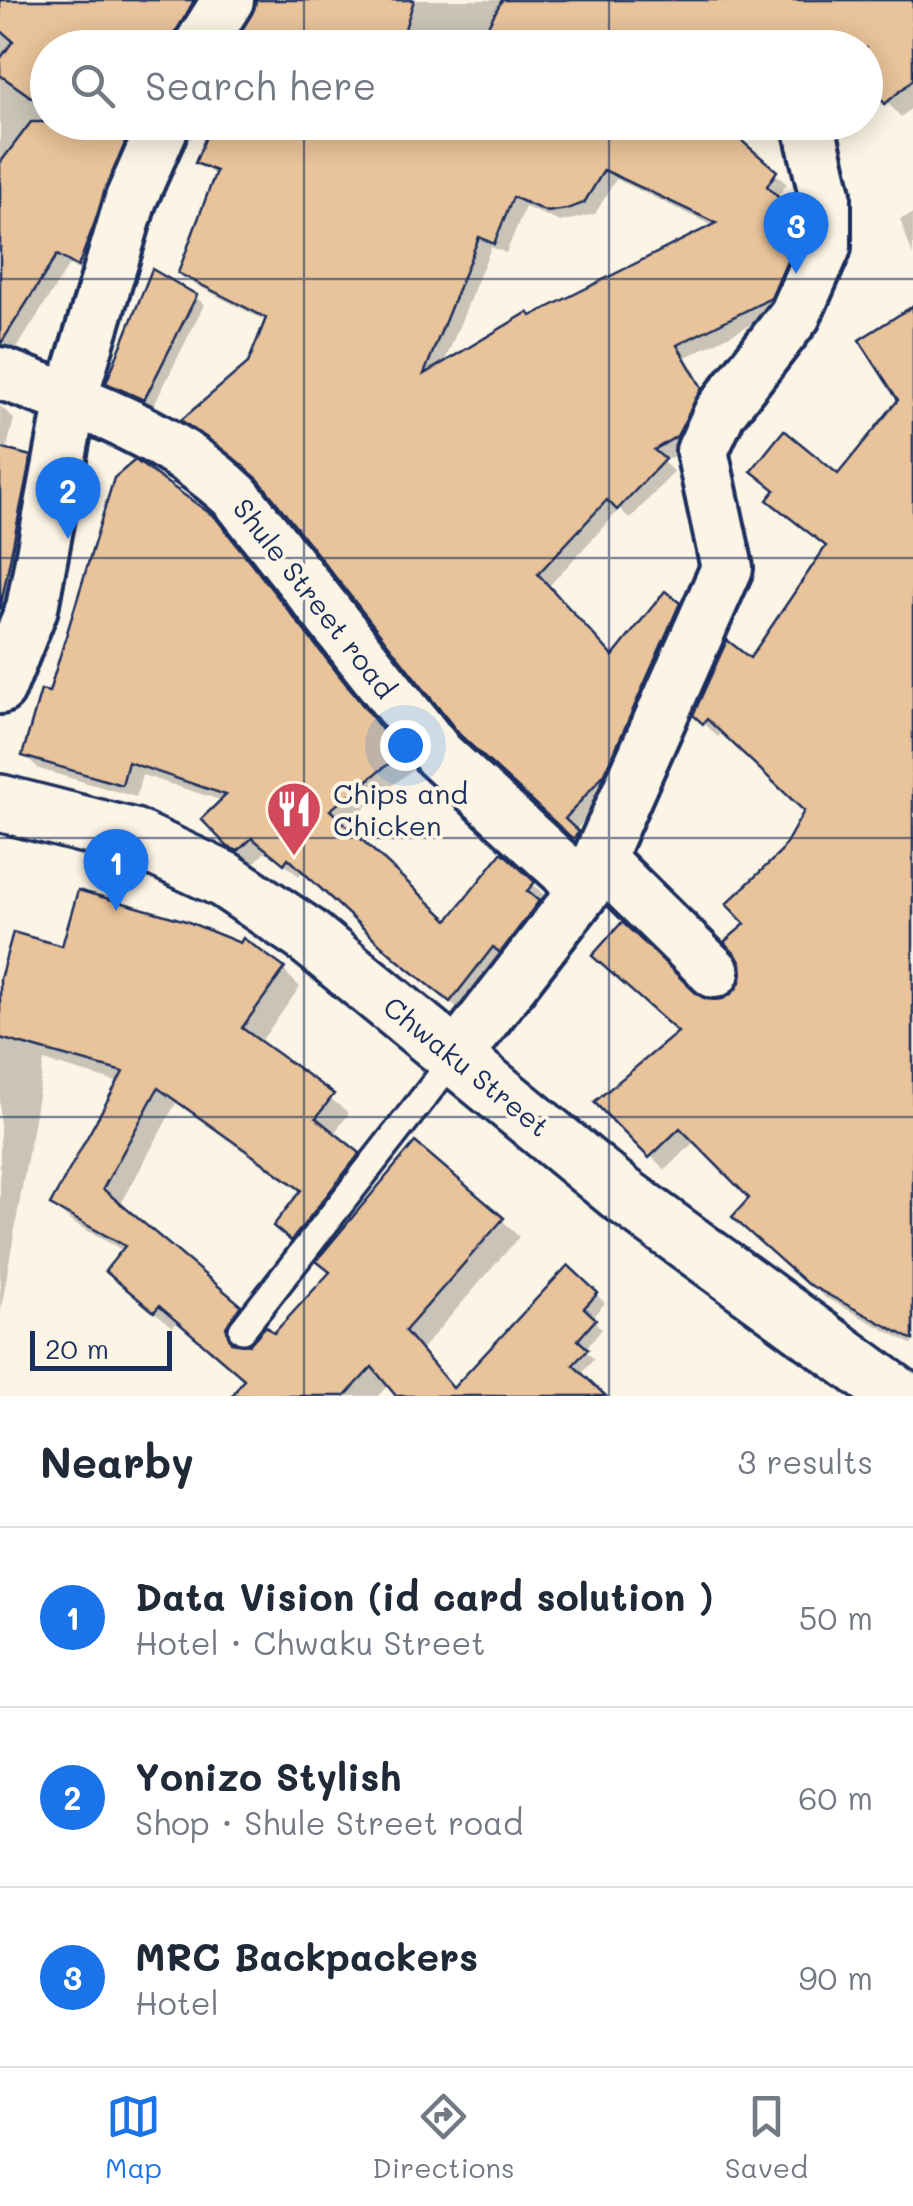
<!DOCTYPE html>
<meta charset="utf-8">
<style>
body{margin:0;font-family:Mali,sans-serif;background:#f6f6f7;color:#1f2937}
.scale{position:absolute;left:30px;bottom:25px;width:142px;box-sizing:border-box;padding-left:10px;border:5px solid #1b2f5e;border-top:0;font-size:28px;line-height:35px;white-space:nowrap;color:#1b2f5e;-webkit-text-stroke:8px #fcf5e5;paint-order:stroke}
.you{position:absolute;left:405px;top:745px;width:35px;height:35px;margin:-25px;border:8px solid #fff;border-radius:50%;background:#1a73e8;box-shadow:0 0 0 15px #1a73e833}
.badge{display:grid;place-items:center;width:65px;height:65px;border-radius:50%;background:#1a73e8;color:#fff;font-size:32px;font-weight:700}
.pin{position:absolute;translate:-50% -82px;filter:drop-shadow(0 2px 5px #0008)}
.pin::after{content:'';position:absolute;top:52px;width:35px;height:30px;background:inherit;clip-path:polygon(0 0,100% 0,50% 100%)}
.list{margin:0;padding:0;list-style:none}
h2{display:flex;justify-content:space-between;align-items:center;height:130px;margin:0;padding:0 40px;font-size:42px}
h2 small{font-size:32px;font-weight:400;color:#747a83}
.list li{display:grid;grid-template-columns:65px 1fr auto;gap:30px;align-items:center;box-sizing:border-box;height:180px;padding:0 40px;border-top:2px solid #e0e1e3}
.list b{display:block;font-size:38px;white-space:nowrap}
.list p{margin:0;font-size:32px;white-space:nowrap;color:#747a83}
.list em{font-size:32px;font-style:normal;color:#747a83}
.icon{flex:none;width:55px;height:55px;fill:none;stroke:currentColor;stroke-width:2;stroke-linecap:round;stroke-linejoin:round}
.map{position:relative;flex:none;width:913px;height:1396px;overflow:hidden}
.search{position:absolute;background:#fff;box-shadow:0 5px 25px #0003;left:30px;right:30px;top:30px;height:110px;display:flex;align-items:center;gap:25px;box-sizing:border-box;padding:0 35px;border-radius:55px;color:#747a83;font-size:38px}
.sheet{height:670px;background:#fff}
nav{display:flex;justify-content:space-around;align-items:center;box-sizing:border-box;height:140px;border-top:2px solid #e0e1e3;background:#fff;font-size:28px;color:#747a83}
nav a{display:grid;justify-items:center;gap:5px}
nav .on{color:#1a73e8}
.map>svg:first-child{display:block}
</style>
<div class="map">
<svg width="913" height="1396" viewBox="0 0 913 1396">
<rect width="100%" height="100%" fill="#fcf5e5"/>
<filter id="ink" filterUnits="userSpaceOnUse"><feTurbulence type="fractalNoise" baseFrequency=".01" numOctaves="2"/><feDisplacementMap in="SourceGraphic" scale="20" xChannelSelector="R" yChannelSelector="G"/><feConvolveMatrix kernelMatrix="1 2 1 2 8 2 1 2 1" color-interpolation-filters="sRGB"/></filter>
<g filter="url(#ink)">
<g fill="#0003" fill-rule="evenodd">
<polygon points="0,0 215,0 183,48 48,48 48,122 149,122 89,276 69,265 12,356 0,359"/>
<polygon points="259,0 585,0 627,48 231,48"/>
<polygon points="719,0 913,0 913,113 910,109 901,117 866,79 866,48"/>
<path d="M716,122L787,184L776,199L807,229L782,309L686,357L712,401L688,447L663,462L674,472L630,519L620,509L548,587L614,660L678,605L690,616L616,784L575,831L588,844L585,848L475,746L266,485L185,420L250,364L268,322L192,283L181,272L217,177L198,162ZM616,179L715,227L443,366L491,247L506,253L525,207L560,222L595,214Z"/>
<polygon points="913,214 913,256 900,219"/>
<polygon points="196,297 204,305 153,407 117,391 109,382"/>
<polygon points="913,309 913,1345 824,1297 750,1231 752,1198 696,1140 665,1170 598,1102 680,1033 693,995 721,1003 744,981 749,924 807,811 723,731 718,737 696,715 750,662 828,548 785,514 777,491 755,471 839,477 901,400"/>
<polygon points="0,406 14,419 6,452 30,458 41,469 0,637"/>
<polygon points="213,519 413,769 343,825 448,923 533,884 547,898 540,906 551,917 465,1014 412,972 303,870 299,876 267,850 253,864 245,860 204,819 223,801 142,775 136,797 39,769 25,755 51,695"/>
<polygon points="64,949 283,970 300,987 259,1044 349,1113 333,1135 375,1172 309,1256 276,1226 302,1193 176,1103 120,1206 256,1324 241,1346 250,1347 502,1220 519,1237 421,1350 459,1396 400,1396 389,1384 378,1396 235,1396 246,1380 177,1322 173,1327 125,1288 124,1251 70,1221 53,1204 120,1083 44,1061 0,1315 0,988"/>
<polygon points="568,1268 605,1303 591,1318 602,1329 585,1350 594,1359 580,1375 602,1396 499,1396"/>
</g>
<g fill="#e9c399" stroke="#1b2f5e" stroke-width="2.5" fill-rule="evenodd">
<polygon points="0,0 194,0 169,48 48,48 48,109 0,75 0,59 13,41 0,30"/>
<polygon points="257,0 414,0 399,48 233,46"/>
<polygon points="502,0 913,0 913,80 885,104 866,81 866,48 476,48"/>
<polygon points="31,122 133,122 78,267 57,255 0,345 0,163"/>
<path d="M212,122H720L777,171L767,186L796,215V241L771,298L677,345L702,388L677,436L654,450L665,459L617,510L607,500L538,574L613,656L665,591L680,603L605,773L565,819L579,832L573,839L460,735L258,479L181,420L248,363L266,318L178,273L216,171L195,163ZM604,170L716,223L531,316L528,312L424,374L479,237L494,244L513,197L547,212L567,209L584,203Z"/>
<polygon points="152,269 197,295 144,400 106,383"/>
<polygon points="913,306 913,1340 806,1283 732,1217 749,1198 680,1128 649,1158 594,1102 678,1032 592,956 622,922 706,999 723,999 741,980 741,963 724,942 745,924 726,904 781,852 804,811 707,719 703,724 693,715 727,640 750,658 826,546 767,500 775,490 751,471 784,430 838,474 898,400 859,340"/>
<polygon points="0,448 31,456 0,609"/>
<polygon points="135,460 215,517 401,754 330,810 448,920 502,852 535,882 527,891 539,901 500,953 493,947 450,1002 395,958 288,858 284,864 252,838 238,851 228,847 201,819 226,795 128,762 122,785 22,756 41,690 49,692 114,478"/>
<polygon points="78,890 186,921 240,943 243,938 285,968 242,1028 334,1094 316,1118 360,1153 291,1241 273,1226 301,1190 158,1088 103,1189 241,1305 226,1327 231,1342 249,1345 266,1326 274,1333 330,1272 316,1261 415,1142 504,1218 405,1331 453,1388 568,1265 598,1293 584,1308 596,1319 578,1340 588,1349 573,1365 606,1396 396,1396 372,1367 345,1396 232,1396 244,1379 159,1306 154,1312 105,1271 125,1246 50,1205 123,1072 0,1038 0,979 13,932 62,946"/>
</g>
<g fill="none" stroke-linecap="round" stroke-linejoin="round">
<g stroke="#1b2f5e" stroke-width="32">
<polyline id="service" points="242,1330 456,1056"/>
</g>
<g stroke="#1b2f5e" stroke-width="58">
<g id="minor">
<polyline points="198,48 228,0"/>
<path d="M0,373C86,405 169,433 236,497L439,755L585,889"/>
<polyline points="0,688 32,608 71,399 131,199 165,122"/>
<polyline points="600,860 714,972"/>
<polyline points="456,1056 585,889 727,568 702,451 720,412 795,315 825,247 825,194 808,122"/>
</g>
</g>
<g stroke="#1b2f5e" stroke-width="62">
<polyline id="secondary" points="0,803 133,837 225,880 305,934 620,1193 899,1396"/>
</g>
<use href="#service" stroke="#fcf5e5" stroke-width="25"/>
<use href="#minor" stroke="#fcf5e5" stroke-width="50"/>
<use href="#secondary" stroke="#fcf5e5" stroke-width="55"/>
</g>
</g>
<path fill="none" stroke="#1b2f5e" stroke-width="2.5" stroke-opacity="0.55" d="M304,0V48M609,0V48M304,122V1396M609,122V1396M0,279H913M0,558H913M0,838H913M0,1117H913"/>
<defs>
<g id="restaurant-pin" transform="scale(2.875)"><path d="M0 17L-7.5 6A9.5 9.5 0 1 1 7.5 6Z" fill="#d1495b" stroke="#fcf5e5"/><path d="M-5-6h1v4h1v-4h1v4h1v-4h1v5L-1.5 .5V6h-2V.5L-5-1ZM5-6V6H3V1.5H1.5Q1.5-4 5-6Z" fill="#fff"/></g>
</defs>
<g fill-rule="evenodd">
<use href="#restaurant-pin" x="294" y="809"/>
</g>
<g text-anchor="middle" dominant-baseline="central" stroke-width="8" stroke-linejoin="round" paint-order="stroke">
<g font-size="28" fill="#1b2f5e" stroke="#fcf5e5">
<text transform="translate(315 598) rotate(52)">Shule Street road</text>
<text transform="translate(467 1066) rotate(39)">Chwaku Street</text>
</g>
<g font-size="28" fill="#1b2f5e" stroke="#fcf5e5" text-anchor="start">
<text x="333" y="793">Chips and<tspan x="333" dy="32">Chicken</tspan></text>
</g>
</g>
</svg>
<div class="scale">20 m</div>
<div class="you"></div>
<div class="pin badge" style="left:116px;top:911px">1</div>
<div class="pin badge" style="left:68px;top:539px">2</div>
<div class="pin badge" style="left:796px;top:274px">3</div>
<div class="search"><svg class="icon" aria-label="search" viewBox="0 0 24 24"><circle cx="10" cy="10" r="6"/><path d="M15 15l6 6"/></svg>Search here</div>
</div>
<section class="sheet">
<h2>Nearby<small>3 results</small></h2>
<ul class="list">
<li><span class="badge">1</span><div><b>Data Vision (id card solution )</b><p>Hotel · Chwaku Street</p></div><em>50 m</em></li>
<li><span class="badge">2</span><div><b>Yonizo Stylish</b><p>Shop · Shule Street road</p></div><em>60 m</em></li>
<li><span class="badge">3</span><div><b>MRC Backpackers</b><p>Hotel</p></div><em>90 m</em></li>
</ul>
</section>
<nav>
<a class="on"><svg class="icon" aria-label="map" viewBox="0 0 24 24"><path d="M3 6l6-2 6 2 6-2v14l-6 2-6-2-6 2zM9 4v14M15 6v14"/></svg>Map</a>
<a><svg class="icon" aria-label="directions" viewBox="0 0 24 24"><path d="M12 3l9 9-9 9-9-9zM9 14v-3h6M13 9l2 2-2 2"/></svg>Directions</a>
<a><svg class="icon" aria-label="saved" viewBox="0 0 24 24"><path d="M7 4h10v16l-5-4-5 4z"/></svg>Saved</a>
</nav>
